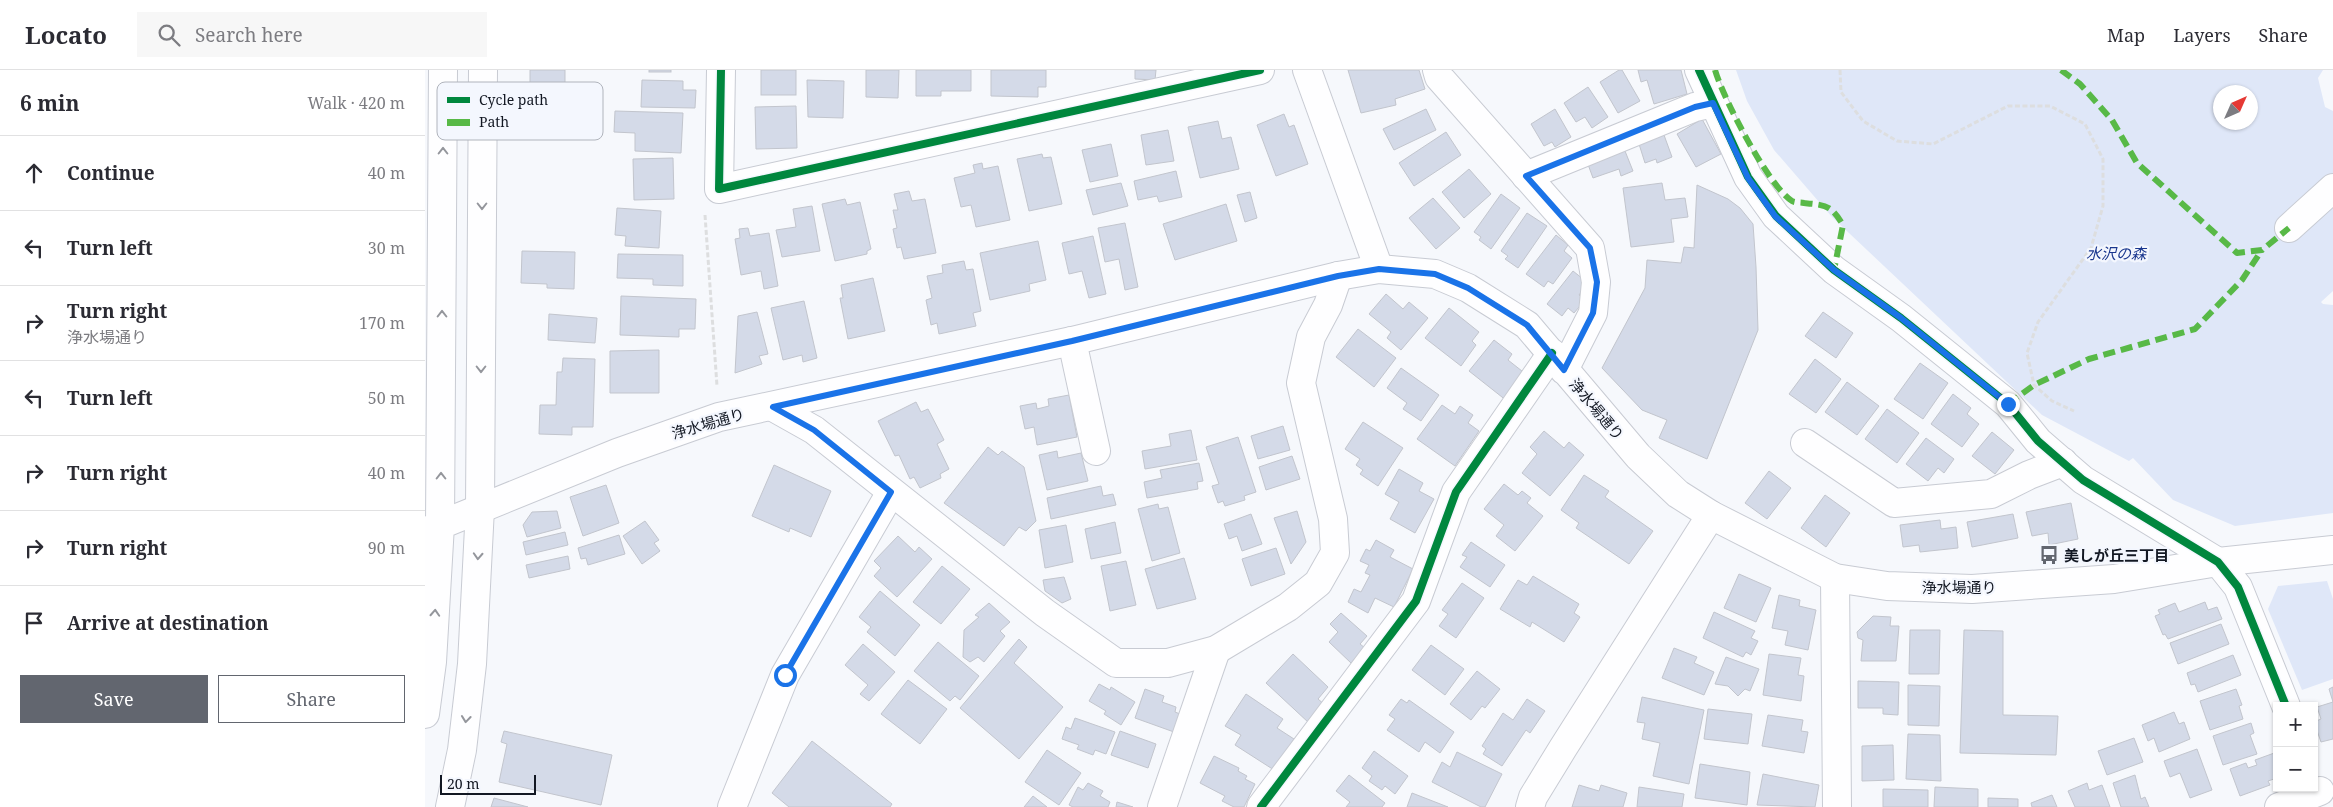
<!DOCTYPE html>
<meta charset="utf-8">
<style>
body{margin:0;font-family:"Noto Serif","Noto Sans JP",serif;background:#f7f7f7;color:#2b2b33}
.controls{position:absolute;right:15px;bottom:15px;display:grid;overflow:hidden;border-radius:0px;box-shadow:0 1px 4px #0004}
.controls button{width:45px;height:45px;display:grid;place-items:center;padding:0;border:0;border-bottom:1px solid #e1e1e2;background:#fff;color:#2b2b33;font:25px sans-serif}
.compass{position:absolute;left:1788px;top:15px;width:45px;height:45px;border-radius:50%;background:#fff;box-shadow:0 1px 4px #0004;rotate:45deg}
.scale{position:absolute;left:15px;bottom:12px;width:96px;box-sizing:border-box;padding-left:5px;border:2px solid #131823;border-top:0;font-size:14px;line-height:18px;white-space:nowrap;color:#131823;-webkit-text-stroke:4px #f4f7fe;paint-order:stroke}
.stop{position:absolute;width:15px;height:15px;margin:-11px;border:4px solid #1a73e8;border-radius:50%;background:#fff}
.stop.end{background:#1a73e8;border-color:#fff;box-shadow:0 1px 5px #0008}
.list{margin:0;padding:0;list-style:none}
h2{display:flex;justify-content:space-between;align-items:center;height:65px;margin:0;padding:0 20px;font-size:21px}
h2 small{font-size:16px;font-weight:400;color:#7c7c81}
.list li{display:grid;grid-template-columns:32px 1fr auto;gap:15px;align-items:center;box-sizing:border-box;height:75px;padding:0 20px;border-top:1px solid #e1e1e2}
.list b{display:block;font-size:19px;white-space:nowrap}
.list p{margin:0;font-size:16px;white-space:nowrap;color:#7c7c81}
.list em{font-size:16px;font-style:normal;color:#7c7c81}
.actions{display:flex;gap:10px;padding:15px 20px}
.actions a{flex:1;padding:11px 0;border:1px solid #62666f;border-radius:0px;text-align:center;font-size:18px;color:#62666f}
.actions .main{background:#62666f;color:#fff}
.icon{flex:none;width:28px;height:28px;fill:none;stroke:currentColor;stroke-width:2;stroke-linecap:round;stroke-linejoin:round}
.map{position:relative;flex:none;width:1908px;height:737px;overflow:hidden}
header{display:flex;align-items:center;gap:30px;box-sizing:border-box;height:70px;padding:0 25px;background:#fff;border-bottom:1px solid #e1e1e2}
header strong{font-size:24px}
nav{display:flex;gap:28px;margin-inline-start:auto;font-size:18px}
.search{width:350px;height:45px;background:#f7f7f7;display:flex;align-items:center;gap:12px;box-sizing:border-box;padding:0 18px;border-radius:0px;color:#7c7c81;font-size:19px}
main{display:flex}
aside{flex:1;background:#fff}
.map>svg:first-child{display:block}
</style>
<header>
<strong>Locato</strong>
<div class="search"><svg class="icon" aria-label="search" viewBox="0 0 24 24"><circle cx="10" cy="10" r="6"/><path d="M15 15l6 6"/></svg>Search here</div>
<nav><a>Map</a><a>Layers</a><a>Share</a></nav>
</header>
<main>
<aside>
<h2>6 min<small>Walk · 420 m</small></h2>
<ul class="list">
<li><svg class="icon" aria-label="ahead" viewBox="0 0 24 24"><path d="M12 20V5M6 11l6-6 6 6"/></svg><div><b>Continue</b></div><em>40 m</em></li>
<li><svg class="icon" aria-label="left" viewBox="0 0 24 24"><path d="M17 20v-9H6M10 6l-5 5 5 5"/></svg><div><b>Turn left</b></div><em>30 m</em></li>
<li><svg class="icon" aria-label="right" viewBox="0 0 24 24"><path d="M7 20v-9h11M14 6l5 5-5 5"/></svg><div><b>Turn right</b><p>浄水場通り</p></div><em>170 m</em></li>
<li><svg class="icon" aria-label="left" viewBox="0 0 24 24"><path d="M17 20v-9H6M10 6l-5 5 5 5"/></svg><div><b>Turn left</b></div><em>50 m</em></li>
<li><svg class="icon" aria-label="right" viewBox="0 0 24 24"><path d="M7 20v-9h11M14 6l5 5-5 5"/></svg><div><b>Turn right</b></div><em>40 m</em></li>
<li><svg class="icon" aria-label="right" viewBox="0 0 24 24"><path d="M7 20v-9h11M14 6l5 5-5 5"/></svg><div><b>Turn right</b></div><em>90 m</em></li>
<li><svg class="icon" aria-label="arrive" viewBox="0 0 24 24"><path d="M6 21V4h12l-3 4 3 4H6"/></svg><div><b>Arrive at destination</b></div></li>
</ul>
<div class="actions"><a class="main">Save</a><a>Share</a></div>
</aside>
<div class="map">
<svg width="1908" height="737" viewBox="0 0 1908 737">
<rect width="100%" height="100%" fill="#f6f8fc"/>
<g fill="#dfe7f8" fill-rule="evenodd">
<path d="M1311,0H1898L1893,8L1900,37L1908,41V221L1896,232L1898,234L1908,235V443L1810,456L1748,430L1708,388L1704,391L1617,345L1407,147L1349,80L1322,31ZM1796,22H1826V52H1796Z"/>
<polygon points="1902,511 1908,529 1908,609 1877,620 1843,539 1853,516"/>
</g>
<g fill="#d4dae8" stroke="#c2c5cd">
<rect x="105" y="0" width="35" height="20"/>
<rect x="224" y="0" width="22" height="2"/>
<rect x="336" y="0" width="35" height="25"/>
<polygon points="441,0 474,0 473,28 441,27"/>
<polygon points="491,0 546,0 546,21 516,21 516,26 491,26"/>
<polygon points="566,0 621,0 621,17 613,17 613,27 566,26"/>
<polygon points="710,0 731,0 730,10 710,9"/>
<polygon points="923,0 994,0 1000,19 970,29 971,35 936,43"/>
<polygon points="1194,0 1197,0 1215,31 1193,43 1175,12"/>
<polygon points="1213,0 1256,0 1262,24 1229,34 1222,10 1216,12"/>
<polygon points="217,10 258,11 258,20 271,20 270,38 216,37"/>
<polygon points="382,10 419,11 418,48 383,47"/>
<polygon points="1163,17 1183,47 1167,58 1160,47 1151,52 1139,33"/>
<polygon points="371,36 372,78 331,79 330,37"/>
<polygon points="1001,39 1011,60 969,80 958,59"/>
<polygon points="1130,39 1146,67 1130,77 1127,72 1119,76 1106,54"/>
<polygon points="190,41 258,43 256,83 210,81 210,63 189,62"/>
<polygon points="859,44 864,57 869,55 883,94 851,106 832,55"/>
<polygon points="1277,49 1296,84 1271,97 1252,64"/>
<polygon points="793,51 797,69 806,67 814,99 775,108 763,57"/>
<polygon points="743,60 749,91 721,95 716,65"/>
<polygon points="1021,62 1036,85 989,116 974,93"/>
<polygon points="1239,65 1247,87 1232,93 1231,89 1220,93 1214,74"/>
<polygon points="686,74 693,106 665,112 657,80"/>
<polygon points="1198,76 1208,101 1196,106 1194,99 1168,108 1161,89"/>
<polygon points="617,84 618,88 626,87 637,134 604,141 592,89"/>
<polygon points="248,88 249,129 209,130 208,89"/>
<polygon points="557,93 558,99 573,96 585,150 551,157 546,135 536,137 529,108 550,103 548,95"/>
<polygon points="1044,99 1066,124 1039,148 1017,122"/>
<polygon points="751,101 757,127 734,132 732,126 713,130 709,111"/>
<polygon points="696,113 703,136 668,145 661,120"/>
<polygon points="1237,113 1240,130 1260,128 1263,147 1246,149 1249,172 1206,177 1198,118"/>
<polygon points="1272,115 1303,129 1315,138 1328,154 1331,197 1333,260 1282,389 1234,368 1242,350 1217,340 1177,298 1220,218 1222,190 1256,193 1259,177 1269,178"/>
<polygon points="484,121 487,131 500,129 511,183 479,189 476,177 472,178 468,159 472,158 468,140 473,140 469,124"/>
<polygon points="825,122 832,148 820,152 812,125"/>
<polygon points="1076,124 1095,138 1066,179 1054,170 1056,167 1049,162"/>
<polygon points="1008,128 1035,158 1011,179 984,148"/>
<polygon points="420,129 422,135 435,132 446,179 442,181 442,184 410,191 397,134"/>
<polygon points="801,134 812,171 750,190 738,154"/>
<polygon points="387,136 395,181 357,187 351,160 371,157 368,139"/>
<polygon points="192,138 236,141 234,178 200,176 201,166 190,165"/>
<polygon points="1102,143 1122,156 1093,198 1080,189 1083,186 1076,181"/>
<polygon points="700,153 713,217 700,220 694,189 680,192 673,158"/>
<polygon points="323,158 325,166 344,163 353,216 339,219 336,201 316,205 310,169 315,168 314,159"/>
<polygon points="1131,165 1143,175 1139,181 1147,188 1128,214 1123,211 1119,217 1101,204"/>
<polygon points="668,166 681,224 664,228 657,201 644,204 637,173"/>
<polygon points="613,171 621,210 604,214 605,221 565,230 555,183"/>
<polygon points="97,181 150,182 149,219 122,218 122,214 96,213"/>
<polygon points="193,184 258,185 258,216 228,215 228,209 192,208"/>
<polygon points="539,191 541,200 548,199 556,241 548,243 551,256 514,264 512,253 506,255 501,230 507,228 502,206 518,203 517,195"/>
<polygon points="1148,201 1163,213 1154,225 1160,230 1149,243 1143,238 1137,246 1122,234"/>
<polygon points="448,208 460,261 423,269 415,228 418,228 416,215"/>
<polygon points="961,224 978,239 984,232 1003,248 976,280 962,268 966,262 944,244"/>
<polygon points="196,226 271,229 270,259 254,259 254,267 195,265"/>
<polygon points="379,231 392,288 378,292 377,285 358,290 346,238"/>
<polygon points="1024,238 1054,262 1047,271 1051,275 1036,296 1000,268"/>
<polygon points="332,242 343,284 334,286 337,294 310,303 313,246"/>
<polygon points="1398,242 1428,263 1411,288 1380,266"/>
<polygon points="124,244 172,248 170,273 123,270"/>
<polygon points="933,259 971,288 949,317 911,287"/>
<polygon points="1069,270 1087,284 1083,290 1102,305 1082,331 1044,301"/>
<polygon points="234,280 234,323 185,323 185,281"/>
<polygon points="138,288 170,289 168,357 147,357 147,365 114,364 115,335 131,335 132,302 137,302"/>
<polygon points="1390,289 1416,309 1391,343 1364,324"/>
<polygon points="1495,293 1523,313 1498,349 1469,329"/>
<polygon points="976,298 1014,325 996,351 978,339 982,333 962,318"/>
<polygon points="1422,312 1454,336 1432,365 1400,342"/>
<polygon points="1528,324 1546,338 1542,344 1554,354 1537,377 1506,354"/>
<polygon points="644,325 652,367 612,375 609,357 600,359 595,336 611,333 612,339 624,336 623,329"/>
<polygon points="491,332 496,342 503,339 519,370 512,374 524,399 515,404 516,408 495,418 489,407 485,409 474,385 470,386 453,351"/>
<polygon points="1017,335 1030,344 1035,336 1048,345 1043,353 1054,361 1030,396 992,369"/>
<polygon points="1462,339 1494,363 1472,393 1440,369"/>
<polygon points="938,352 978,378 953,416 935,404 938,400 931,395 935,389 920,379"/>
<polygon points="858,356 865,380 833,389 826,366"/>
<polygon points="766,360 772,390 720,399 717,381 746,376 744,364"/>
<polygon points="1119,361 1139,378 1144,372 1159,385 1125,426 1097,403 1112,384 1105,377"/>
<polygon points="1567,362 1589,380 1570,404 1547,386"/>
<polygon points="813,367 831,422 819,426 820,430 800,436 798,431 793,433 787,416 794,414 781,377"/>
<polygon points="1501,368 1529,389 1519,403 1513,398 1503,411 1481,394"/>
<polygon points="563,377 573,385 577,381 599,397 611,451 601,461 594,457 579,476 519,433"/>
<polygon points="632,381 633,388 656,383 663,411 622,420 614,385"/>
<polygon points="867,386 875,409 841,420 834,397"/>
<polygon points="774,393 778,411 772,412 773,419 722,428 719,412 737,408 735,400"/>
<polygon points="349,395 406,421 386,467 365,458 364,462 327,446"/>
<polygon points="974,399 998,413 994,421 1009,429 990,463 965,449 974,432 960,424"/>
<polygon points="1344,401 1366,418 1342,449 1320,433"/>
<polygon points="1159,405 1184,421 1180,427 1228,461 1204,494 1151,458 1154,453 1136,440"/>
<polygon points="1079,414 1093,425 1097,421 1106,428 1102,433 1118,446 1090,481 1071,466 1079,455 1059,439"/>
<polygon points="181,415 194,453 158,466 145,427"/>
<polygon points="676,416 678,426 688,424 691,435 626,449 622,428"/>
<polygon points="1400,425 1425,443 1401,477 1376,458"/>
<polygon points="1646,433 1653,469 1624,475 1623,463 1607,466 1601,442"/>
<polygon points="733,434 734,439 743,437 755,483 727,491 713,439"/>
<polygon points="132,441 136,458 102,467 98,455 107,442"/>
<polygon points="872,441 881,472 866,494 849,448"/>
<polygon points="826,444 837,474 817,481 812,466 804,469 799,454"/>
<polygon points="1588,444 1593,468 1547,477 1542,452"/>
<polygon points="1515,450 1516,459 1531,457 1533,478 1495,482 1494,475 1478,477 1475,455"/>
<polygon points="220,451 234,470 229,473 235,481 217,494 198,466"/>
<polygon points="690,452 696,483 666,489 660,459"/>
<polygon points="641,455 648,492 620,498 614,460"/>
<polygon points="140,462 143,475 101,485 98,472"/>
<polygon points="194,465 200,484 163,495 161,488 156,489 153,478"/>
<polygon points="473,466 490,482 494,477 507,489 472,527 449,506 456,498 449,491"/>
<polygon points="951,470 969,480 965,487 988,499 969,537 950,528 943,543 923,532 929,519 936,522 945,505 940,503 944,495 935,491 941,479 945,481"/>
<polygon points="1046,472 1080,495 1065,517 1035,497 1042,487 1037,485"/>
<polygon points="851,478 860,504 826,516 817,489"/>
<polygon points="143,486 145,499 104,508 101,495"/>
<polygon points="759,488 771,529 732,539 720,499"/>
<polygon points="701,491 711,535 685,541 676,496"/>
<polygon points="517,496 545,519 516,554 488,532"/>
<polygon points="1314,504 1346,518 1331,552 1299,538"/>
<polygon points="1108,506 1154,534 1149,543 1155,547 1139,572 1107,552 1105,557 1075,539 1093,510 1102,515"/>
<polygon points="639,507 646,529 637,533 620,521 618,510"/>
<polygon points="1037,513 1059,528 1031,568 1014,556 1023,544 1017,540"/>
<polygon points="455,521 495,555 470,586 442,562 446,557 434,547"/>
<polygon points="1354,525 1375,530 1374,536 1391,540 1383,580 1360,575 1363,561 1347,558"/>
<polygon points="1780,532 1783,540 1792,537 1797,549 1743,569 1740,564 1738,565 1730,546 1735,544 1733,540 1750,533 1754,542"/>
<polygon points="564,533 585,552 575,561 580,566 559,592 553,587 545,592 538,587 539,560 554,547 550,545"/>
<polygon points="1289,542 1330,561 1326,568 1333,571 1326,585 1321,582 1318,587 1278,568"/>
<polygon points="916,543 942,566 935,574 940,578 926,593 904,572 913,562 905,554"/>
<polygon points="1448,546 1466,547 1465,556 1474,556 1471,591 1436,591 1438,570 1433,568 1432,562"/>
<polygon points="1796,554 1804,574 1753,594 1745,573"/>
<polygon points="1485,560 1515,560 1514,604 1484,604"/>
<polygon points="1539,560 1578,561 1578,645 1633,646 1631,685 1535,683"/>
<polygon points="594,569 602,577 589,593 638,637 594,689 535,638"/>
<polygon points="513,572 554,606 535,630 530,626 525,631 489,601"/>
<polygon points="438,574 470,602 444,631 435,624 443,615 420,595"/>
<polygon points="1006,575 1039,599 1020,625 987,600"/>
<polygon points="1249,578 1272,587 1269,593 1289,602 1279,625 1237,608"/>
<polygon points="868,584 903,617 893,629 900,635 884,653 841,613"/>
<polygon points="1344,584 1376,588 1373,605 1379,606 1376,631 1338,625"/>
<polygon points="1808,585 1816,605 1773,622 1770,614 1766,615 1762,603"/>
<polygon points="1301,587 1334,599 1325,621 1320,619 1313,626 1303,616 1290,614"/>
<polygon points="1052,601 1075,619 1060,638 1057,636 1046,650 1025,634"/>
<polygon points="483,610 522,639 495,674 456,644"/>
<polygon points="1433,611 1474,612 1473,645 1458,644 1458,638 1433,638"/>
<polygon points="674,614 685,620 686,617 710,632 696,655 679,644 681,641 664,631"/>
<polygon points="1483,615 1515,616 1514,656 1483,655"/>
<polygon points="1908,617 1908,669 1896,672 1889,652 1896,649 1892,637 1908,632 1904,619"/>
<polygon points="720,619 739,626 737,632 751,637 750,642 755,644 749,662 710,648"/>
<polygon points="1811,619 1817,635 1814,636 1818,649 1785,660 1775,631"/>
<polygon points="821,624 858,649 852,658 869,669 849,700 810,675 816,665 800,656"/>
<polygon points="1217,627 1279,640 1264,714 1228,706 1235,673 1217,669 1220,653 1212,652"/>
<polygon points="976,629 982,633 984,630 1029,662 1015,683 1000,672 994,682 962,660 970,649 964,645"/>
<polygon points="1102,629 1120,641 1105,663 1101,660 1077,696 1058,684 1061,679 1057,676 1078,643 1088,650"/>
<polygon points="1283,639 1327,644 1323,674 1279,669"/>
<polygon points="1749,642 1754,654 1759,652 1765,669 1734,682 1729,668 1723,671 1717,655"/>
<polygon points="1343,645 1378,650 1376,661 1383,662 1379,683 1337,676"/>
<polygon points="650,648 690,662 681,684 670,680 668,685 652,679 654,675 637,669 641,657 646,659"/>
<polygon points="1826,653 1829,663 1825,665 1832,684 1798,695 1788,666"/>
<polygon points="79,661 187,685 176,735 74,712 82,674 76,672"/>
<polygon points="695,661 731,674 723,698 686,685"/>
<polygon points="1483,664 1515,665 1516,711 1481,709"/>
<polygon points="1709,668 1718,692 1682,705 1673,681"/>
<polygon points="387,671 467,734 465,737 364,737 347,723"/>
<polygon points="1468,675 1469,710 1437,711 1437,676"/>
<polygon points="1772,679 1787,720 1765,728 1755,703 1745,707 1739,691"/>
<polygon points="622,680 656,703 634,735 600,712"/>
<polygon points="949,681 983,706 970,724 960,716 957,720 944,711 947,706 937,698"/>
<polygon points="1032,682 1077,704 1060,737 1056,737 1007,712 1017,692 1025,697"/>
<polygon points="1852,682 1852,708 1843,711 1845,715 1815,726 1805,699 1821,693 1823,698 1832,695 1830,690"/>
<polygon points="789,686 814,698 813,701 822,706 820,709 830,714 819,737 809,737 797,731 800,726 775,713"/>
<polygon points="1275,694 1325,702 1322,735 1270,728"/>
<polygon points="1338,704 1394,715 1390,737 1332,735"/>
<polygon points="924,705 960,733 957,737 921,737 925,732 911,721"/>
<polygon points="1710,705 1716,729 1720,727 1724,737 1696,737 1688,713"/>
<polygon points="663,713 678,721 675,726 685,732 683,737 648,737 644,735 653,717 658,720"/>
<polygon points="1662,713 1664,720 1677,715 1685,737 1650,737 1643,721"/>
<polygon points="1154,715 1174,721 1176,715 1202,723 1198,737 1147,737"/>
<polygon points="1214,717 1259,724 1257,737 1212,737"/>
<polygon points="1510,717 1553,719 1553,737 1509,737"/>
<polygon points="1458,719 1503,720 1503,737 1458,737"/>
<polygon points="987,723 1023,737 982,737"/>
<polygon points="1627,725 1632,737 1607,737 1606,733"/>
<polygon points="608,726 622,737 599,737"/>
<polygon points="69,728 103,737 66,737"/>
<polygon points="1563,728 1593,729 1593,737 1563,737"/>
<polygon points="692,732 708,737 691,737"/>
</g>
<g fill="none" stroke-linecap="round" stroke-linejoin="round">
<g stroke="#c8cbd3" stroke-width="30">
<g id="minor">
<polyline points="296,0 294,119 835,0"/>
<polyline points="882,0 954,199"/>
<polyline points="1012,0 1014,7 1165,178 1171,212 1168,243 1139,300"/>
<polyline points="1274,0 1323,107 1351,146 1409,200 1476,248 1583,334 1613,371 1658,410 1793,492 1813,517 1861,636"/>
<polyline points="1101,106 1270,37 1288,33"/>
<polyline points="1864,158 1908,118"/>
<polyline points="647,271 671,381"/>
<polyline points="1380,373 1469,433 1566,424 1604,405 1638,392"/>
<polyline points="55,438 58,0"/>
<polyline points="0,462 15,455 18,0"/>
<polyline points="1410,508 1412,737"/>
<polyline points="307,737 360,605 466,422"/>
<polyline points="737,737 791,580"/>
<polyline points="836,737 991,531 1031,422 1127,283"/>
<polyline points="1105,737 1108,727 1138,678 1286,445"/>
<polyline points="1854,737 1895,721"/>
</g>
</g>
<g stroke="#c8cbd3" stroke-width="30">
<g id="major">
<polyline points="348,337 389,360 620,543 691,593 743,593 791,580 863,537 893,513 910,483 908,449 876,313 886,267 903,235 913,206"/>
<polyline points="0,644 7,592 15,455 192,383 294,347 647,271 913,206 954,199 1010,204 1043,218 1102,255 1213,386 1253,424 1286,445 1410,508 1462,516 1547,519 1689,509 1793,492 1908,480"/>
<polyline points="25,737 37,680 47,594 55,438"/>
</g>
</g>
<g stroke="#dddedf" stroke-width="3" stroke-dasharray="5 2.5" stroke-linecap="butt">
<polyline points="1415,0 1416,22 1438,51 1472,71 1508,74 1583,36 1625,36 1660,54 1678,89 1678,136 1666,178 1613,252 1602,283 1609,315 1627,331 1649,341"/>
<polyline points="280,145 292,316"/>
</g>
<use href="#minor" stroke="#fefeff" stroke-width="28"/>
<use href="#major" stroke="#fefeff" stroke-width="28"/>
<g stroke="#58b947" stroke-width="6" stroke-dasharray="12 6" stroke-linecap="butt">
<path d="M1290,0C1298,28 1344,117 1367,131C1370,133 1375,132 1379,133C1401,135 1406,135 1418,155L1409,200"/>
<polyline points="1636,0 1655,14 1687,50 1712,93 1812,183 1837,180 1864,158"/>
<polyline points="1583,334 1609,315 1664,289 1770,259 1817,210 1837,180"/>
</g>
<g stroke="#f4f7fe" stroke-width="11">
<g id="cycleway">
<polyline points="296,0 294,119 835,0"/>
<polyline points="1274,0 1323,107 1351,146 1409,200 1476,248 1583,334 1613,371 1658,410 1793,492 1813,517 1861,636"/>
<polyline points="836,737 991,531 1031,422 1127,283"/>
</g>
</g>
<use href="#cycleway" stroke="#00873e" stroke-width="8"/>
</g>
<defs><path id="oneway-chevron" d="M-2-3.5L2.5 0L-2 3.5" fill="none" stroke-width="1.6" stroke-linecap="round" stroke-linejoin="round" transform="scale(1.25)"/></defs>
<g stroke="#94969c">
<use href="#oneway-chevron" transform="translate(18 81) rotate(-90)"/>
<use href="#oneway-chevron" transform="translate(57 136) rotate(90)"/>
<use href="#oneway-chevron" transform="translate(17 244) rotate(-90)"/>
<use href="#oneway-chevron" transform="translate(56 299) rotate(90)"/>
<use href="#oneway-chevron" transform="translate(16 406) rotate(-90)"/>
<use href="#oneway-chevron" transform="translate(53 486) rotate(93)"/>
<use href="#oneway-chevron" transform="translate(10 543) rotate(-87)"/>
<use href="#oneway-chevron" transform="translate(41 649) rotate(96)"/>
</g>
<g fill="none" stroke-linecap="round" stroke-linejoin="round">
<polyline stroke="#1a73e8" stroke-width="6" points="360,605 466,422 389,360 348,337 647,271 913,206 954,199 1010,204 1043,218 1102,255 1139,300 1168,243 1172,212 1165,178 1101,106 1270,37 1288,33 1323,108 1350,146 1409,200 1476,248 1583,334"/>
</g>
<defs>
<g id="bus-bare" transform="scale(1.5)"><path d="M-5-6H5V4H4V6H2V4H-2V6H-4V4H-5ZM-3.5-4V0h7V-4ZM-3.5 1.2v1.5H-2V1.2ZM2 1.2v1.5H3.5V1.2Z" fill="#62666f" stroke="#f4f7fe" stroke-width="2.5" paint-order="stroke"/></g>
</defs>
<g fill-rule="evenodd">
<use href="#bus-bare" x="1624" y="485"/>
</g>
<g text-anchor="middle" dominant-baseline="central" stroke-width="4.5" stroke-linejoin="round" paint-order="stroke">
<g font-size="15" font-style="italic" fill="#19368e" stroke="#f4f7fe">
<text x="1691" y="183">水沢の森</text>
</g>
<g font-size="15" fill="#131823" stroke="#f4f7fe">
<text transform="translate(1172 339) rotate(50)">浄水場通り</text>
<text transform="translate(283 353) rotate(-16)">浄水場通り</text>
<text x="1534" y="517">浄水場通り</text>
</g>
<g font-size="15" font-weight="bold" fill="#131823" stroke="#f4f7fe" text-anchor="start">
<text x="1639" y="485">美しが丘三丁目</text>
</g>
</g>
<rect x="12" y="12" width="166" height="58" rx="8" fill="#f4f7fe" stroke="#b0b4bc" stroke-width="1"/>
<rect x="22" y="27" width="23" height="6" fill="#00873e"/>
<rect x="22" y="49" width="23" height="7" fill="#58b947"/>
<g font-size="14" fill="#131823">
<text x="54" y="35">Cycle path</text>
<text x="54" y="57">Path</text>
</g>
</svg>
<div class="controls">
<button>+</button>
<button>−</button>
</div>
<svg class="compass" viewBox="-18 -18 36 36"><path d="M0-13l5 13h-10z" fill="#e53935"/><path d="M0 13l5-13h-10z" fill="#7c7c81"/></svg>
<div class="scale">20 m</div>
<div class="stop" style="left:360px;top:605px"></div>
<div class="stop end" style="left:1583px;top:334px"></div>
</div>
</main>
